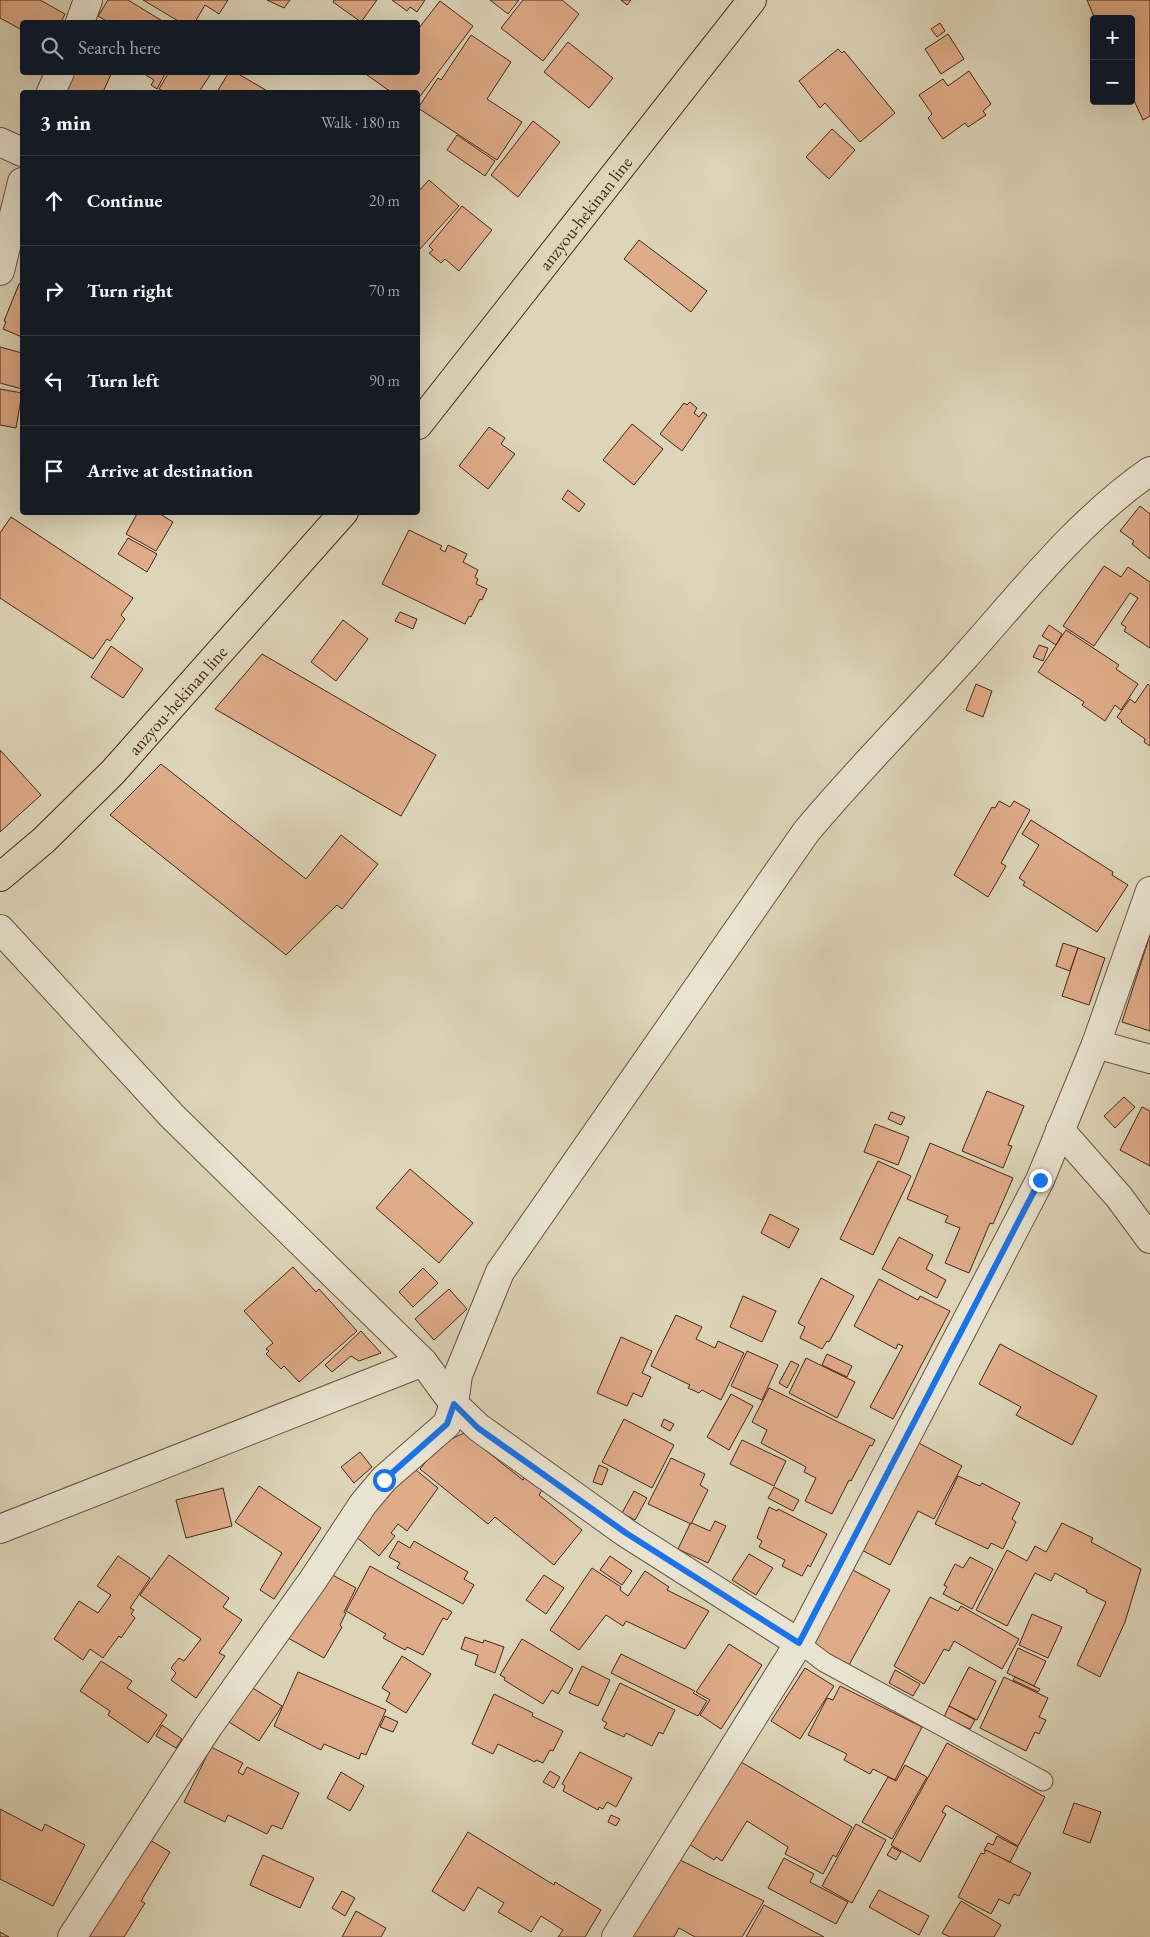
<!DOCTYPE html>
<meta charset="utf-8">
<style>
body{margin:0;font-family:"EB Garamond",serif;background:#242831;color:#f1f3f6}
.controls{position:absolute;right:15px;top:15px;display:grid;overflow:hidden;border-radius:5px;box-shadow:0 5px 20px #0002}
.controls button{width:45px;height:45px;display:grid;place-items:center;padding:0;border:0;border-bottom:1px solid #363941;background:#171b24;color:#f1f3f6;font:25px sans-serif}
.stop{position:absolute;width:15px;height:15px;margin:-11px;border:4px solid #1a73e8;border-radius:50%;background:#fff}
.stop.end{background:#1a73e8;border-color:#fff;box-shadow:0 1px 5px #0008}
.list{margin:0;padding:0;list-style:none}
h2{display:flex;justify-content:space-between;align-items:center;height:65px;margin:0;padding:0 20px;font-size:21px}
h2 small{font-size:16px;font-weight:400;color:#9ea1a6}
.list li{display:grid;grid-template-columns:32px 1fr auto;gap:15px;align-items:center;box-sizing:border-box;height:90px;padding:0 20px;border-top:1px solid #363941}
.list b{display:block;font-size:19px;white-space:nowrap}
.list em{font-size:16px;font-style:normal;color:#9ea1a6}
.icon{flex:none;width:28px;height:28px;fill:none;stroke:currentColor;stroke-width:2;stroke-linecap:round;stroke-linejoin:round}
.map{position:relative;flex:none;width:1150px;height:1937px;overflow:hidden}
.search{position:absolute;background:#171b24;box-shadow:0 5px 20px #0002;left:20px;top:20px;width:400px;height:55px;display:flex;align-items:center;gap:12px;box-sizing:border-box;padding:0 18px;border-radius:5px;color:#9ea1a6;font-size:19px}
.panel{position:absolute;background:#171b24;box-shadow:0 5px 20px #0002;left:20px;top:90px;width:400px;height:425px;border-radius:5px}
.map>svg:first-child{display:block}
</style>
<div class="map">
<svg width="1150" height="1937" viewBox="0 0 1150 1937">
<rect width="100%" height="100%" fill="#ddd5b8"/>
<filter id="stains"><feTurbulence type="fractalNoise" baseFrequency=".004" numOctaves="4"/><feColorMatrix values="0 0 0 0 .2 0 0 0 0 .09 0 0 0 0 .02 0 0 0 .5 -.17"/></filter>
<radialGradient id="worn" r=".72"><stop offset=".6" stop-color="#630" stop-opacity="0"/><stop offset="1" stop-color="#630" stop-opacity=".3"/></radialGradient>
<g fill="#dfac89" stroke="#482619">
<polygon points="0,0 40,0 65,14 61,22 22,22 22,30 0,18"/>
<polygon points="108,0 128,0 164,22 108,22 98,16"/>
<polygon points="143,0 228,0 219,14 205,5 195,22 180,22"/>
<polygon points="267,0 290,0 284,8"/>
<polygon points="334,0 377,0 361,22 333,2"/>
<polygon points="392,0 425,0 417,12 410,7 407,11"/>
<polygon points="490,0 519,0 508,14"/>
<polygon points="523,0 562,0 579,14 543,61 501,28"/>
<polygon points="621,0 631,0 627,5"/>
<polygon points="1087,0 1150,0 1150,116 1143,120 1131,94 1131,19 1095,19"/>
<polygon points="440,1 473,26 418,99 418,92 391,92 367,75 369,72 418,72 418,28 419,28"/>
<polygon points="940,23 945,31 937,37 931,29"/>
<polygon points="948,34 964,59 941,74 925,49"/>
<polygon points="471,35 511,62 487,99 522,122 497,160 418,108 438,78 441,80"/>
<polygon points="568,42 613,78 589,108 544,72"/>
<polygon points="838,49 842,53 844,51 895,113 860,142 825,103 820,108 799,81"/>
<polygon points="969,71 991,104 983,111 986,115 968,127 965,123 943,139 928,118 932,114 919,95 943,79 948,86"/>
<polygon points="69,72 112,72 103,92 60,92"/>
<polygon points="141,72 166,72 157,89 151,85 154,80"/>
<polygon points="169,72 212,72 199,92 165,92 159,89"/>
<polygon points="229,72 235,72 269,92 217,92"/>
<polygon points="533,121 560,142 518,197 491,175"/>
<polygon points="832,129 855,150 829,179 806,157"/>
<polygon points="457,135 495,161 485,176 447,150"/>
<polygon points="429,180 459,206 419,250 418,248 418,192"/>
<polygon points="462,206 492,230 459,271 445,259 441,263 429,253 433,250 429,246"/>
<polygon points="639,240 707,291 691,312 624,259"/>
<polygon points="22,283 22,337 3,329 6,322 4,321 19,284"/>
<polygon points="0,347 22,353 22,389 0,383"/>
<polygon points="0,389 22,393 16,428 0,425"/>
<polygon points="690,402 697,408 694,413 699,417 703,412 707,415 682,451 660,434 684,403 687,405"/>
<polygon points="632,424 663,449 634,485 603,460"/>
<polygon points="489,427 505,438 501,444 515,454 488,489 459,466"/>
<polygon points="568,490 585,504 579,512 562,499"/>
<polygon points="1140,506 1150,514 1150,559 1132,544 1134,541 1120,531"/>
<polygon points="138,512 157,512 173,522 156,551 126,534"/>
<polygon points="11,517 133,598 121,615 125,619 110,641 107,639 93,659 0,598 0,533"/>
<polygon points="409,530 442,546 440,549 445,552 448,545 467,554 463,562 478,570 475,577 478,579 476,584 487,589 482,600 480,599 471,617 469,616 465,624 382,584"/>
<polygon points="128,538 157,554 147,572 118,554"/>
<polygon points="1104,566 1121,577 1128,567 1150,582 1150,648 1124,631 1126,627 1121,624 1138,598 1130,593 1094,646 1063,626"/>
<polygon points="400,612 417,619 413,629 395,621"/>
<polygon points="343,620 368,639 336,681 311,662"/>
<polygon points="1049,625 1062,634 1056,645 1042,636"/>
<polygon points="1066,630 1119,665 1116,669 1138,684 1121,710 1115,705 1105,721 1082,705 1084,702 1038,672"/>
<polygon points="1039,645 1048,648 1043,661 1033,657"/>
<polygon points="111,646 143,669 123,698 91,677"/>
<polygon points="262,654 436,755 401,816 215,709"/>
<polygon points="976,684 992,691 983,717 966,710"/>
<polygon points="1148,684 1150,686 1150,746 1144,742 1145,739 1121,722 1122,721 1117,717 1130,699 1135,703"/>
<polygon points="0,750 41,795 0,832"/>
<polygon points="161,764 306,879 341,835 378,864 342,909 337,905 286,955 110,815"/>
<polygon points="999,801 1010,807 1014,801 1030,810 1001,863 1006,866 988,897 954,875 992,807 995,808"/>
<polygon points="1031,820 1113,872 1112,875 1128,885 1097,932 1023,885 1025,882 1019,878 1039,845 1022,834"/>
<polygon points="1150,935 1150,1031 1122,1022"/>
<polygon points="1063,943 1078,948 1070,971 1056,966"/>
<polygon points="1078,948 1105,958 1089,1005 1062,996"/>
<polygon points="987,1091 1024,1106 1008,1145 1012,1146 1003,1168 962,1151"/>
<polygon points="1124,1097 1135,1107 1115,1128 1104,1116"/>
<polygon points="1142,1107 1150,1111 1150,1166 1120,1150"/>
<polygon points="891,1112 905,1117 901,1125 888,1119"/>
<polygon points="875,1124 909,1137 898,1165 864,1152"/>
<polygon points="930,1143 1013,1178 993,1224 990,1223 969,1273 945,1263 960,1228 945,1222 948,1216 907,1199"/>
<polygon points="878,1161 911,1176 873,1255 840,1239"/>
<polygon points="410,1169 473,1223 439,1263 376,1208"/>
<polygon points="770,1214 799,1229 789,1248 761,1233"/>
<polygon points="899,1237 933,1255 926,1269 946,1280 937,1298 882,1269"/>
<polygon points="293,1267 316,1292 319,1289 357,1331 299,1382 284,1366 281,1369 266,1354 269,1351 266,1349 273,1343 244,1311"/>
<polygon points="423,1268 438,1283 413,1307 399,1292"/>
<polygon points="821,1278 854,1296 829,1342 827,1341 822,1349 800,1338 805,1327 798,1323"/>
<polygon points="879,1279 918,1300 920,1296 950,1311 893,1419 870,1407 903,1346 898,1344 896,1349 854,1326"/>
<polygon points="449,1289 467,1309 434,1340 415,1319"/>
<polygon points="743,1296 776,1311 762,1342 730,1327"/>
<polygon points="676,1315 702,1327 696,1339 715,1348 718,1341 744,1353 721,1400 702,1390 699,1393 688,1388 690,1385 651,1366"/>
<polygon points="361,1331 381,1353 359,1361 351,1356 332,1372 325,1365"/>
<polygon points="621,1337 652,1351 642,1373 651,1377 642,1397 633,1393 627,1406 597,1393"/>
<polygon points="1000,1344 1097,1396 1072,1445 1016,1415 1021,1407 979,1384"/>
<polygon points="747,1351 778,1365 762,1400 731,1386"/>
<polygon points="827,1354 852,1366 847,1377 822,1365"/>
<polygon points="806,1358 855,1382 837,1418 789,1393"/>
<polygon points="791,1361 799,1365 787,1388 779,1383"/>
<polygon points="769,1388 875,1440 872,1446 870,1445 851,1481 849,1480 832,1514 805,1501 816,1478 804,1472 806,1467 761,1443 767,1430 752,1422"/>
<polygon points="731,1394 753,1406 729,1450 707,1437"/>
<polygon points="624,1419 674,1445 652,1488 602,1462"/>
<polygon points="664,1419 674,1424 670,1431 661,1426"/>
<polygon points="464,1433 523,1480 525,1477 542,1490 539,1495 582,1530 554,1565 495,1517 488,1524 420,1469 437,1448 439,1450 447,1441"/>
<polygon points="742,1440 786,1461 774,1486 730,1464"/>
<polygon points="915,1441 962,1466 934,1519 918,1511 890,1565 858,1548"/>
<polygon points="360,1452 372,1467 354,1483 341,1467"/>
<polygon points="671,1458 705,1474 700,1485 708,1490 691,1524 648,1504"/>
<polygon points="599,1465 608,1469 602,1485 593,1482"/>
<polygon points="411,1466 438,1488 407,1531 398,1524 391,1533 395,1536 379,1556 354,1535"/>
<polygon points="958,1476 980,1486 982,1483 1020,1503 1012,1519 1016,1522 1003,1549 991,1543 988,1549 935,1524"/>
<polygon points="259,1486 321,1528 274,1599 260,1590 282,1553 235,1522"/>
<polygon points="774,1487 799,1500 793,1511 768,1498"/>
<polygon points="223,1488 232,1526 186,1538 176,1500"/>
<polygon points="634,1491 647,1498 635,1520 622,1513"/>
<polygon points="769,1507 777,1511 778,1509 827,1534 810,1567 808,1565 802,1576 782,1566 785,1560 759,1547 762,1541 757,1538"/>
<polygon points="715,1521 726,1526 708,1563 678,1549 690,1524 692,1523 710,1531"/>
<polygon points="1062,1523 1093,1538 1091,1542 1141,1569 1125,1622 1100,1677 1077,1665 1106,1602 1086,1592 1087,1590 1055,1573 1051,1581 1035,1573 1007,1626 976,1610 1007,1550 1027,1561 1035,1546 1046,1552"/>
<polygon points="398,1541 410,1548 414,1541 468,1572 464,1579 474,1585 463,1604 397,1568 400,1563 389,1557"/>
<polygon points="749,1554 773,1568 756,1595 732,1580"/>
<polygon points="169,1555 229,1598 223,1607 242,1620 219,1653 225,1656 196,1698 171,1680 176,1673 171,1668 179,1658 184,1661 201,1639 140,1595"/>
<polygon points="118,1556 150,1578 130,1608 134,1610 131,1614 135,1618 121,1638 119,1636 103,1658 90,1649 83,1660 54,1639 79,1601 98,1613 111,1595 97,1586"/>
<polygon points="610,1556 632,1571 622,1585 600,1570"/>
<polygon points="970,1557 993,1569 972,1609 943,1594 947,1587 944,1585 955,1564 963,1568"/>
<polygon points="370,1566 452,1612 447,1620 443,1618 423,1655 407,1647 405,1650 383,1638 386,1634 346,1611"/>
<polygon points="592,1568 621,1587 620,1590 628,1596 645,1571 669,1587 667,1590 709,1611 685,1649 626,1621 623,1626 606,1615 579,1650 550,1630"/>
<polygon points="851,1569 890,1590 849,1665 811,1645"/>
<polygon points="329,1573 356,1588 344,1612 346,1613 340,1625 342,1627 324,1658 288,1638"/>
<polygon points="544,1575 564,1588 546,1614 526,1600"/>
<polygon points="930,1597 958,1611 961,1606 1019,1639 1002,1669 954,1641 949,1651 944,1649 924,1684 894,1666"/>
<polygon points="1032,1614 1062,1627 1048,1658 1019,1645"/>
<polygon points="465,1637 483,1643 484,1640 504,1647 495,1673 475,1665 478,1655 461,1649"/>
<polygon points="522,1639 573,1669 558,1694 552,1690 543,1704 504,1680 505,1678 500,1675"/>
<polygon points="729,1644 762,1665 721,1729 700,1715 710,1700 696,1692"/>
<polygon points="1018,1648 1046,1661 1034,1686 1007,1673"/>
<polygon points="621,1654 695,1691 693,1693 707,1701 698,1716 611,1673"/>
<polygon points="402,1656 431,1674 406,1713 386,1701 390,1693 382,1688"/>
<polygon points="101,1661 132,1681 127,1688 167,1715 148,1743 108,1715 110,1711 80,1691"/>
<polygon points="582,1666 610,1680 598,1706 569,1693"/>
<polygon points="969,1667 996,1681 977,1720 949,1706"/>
<polygon points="805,1668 834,1686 800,1739 771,1721"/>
<polygon points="895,1670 920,1684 913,1696 889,1683"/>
<polygon points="298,1672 386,1710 366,1755 361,1753 359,1759 324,1744 321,1750 274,1726"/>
<polygon points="1004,1677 1048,1698 1039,1717 1046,1720 1039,1734 1035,1732 1026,1751 980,1728"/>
<polygon points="1015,1677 1040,1689 1038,1692 1013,1680"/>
<polygon points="620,1683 675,1710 663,1734 659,1732 652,1746 626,1733 624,1737 604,1728 607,1723 602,1720"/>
<polygon points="840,1686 922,1727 895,1780 873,1769 870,1774 844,1760 847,1754 808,1735 827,1698 833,1700"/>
<polygon points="251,1687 282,1706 259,1741 229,1722"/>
<polygon points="494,1694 533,1713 532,1716 563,1731 553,1751 550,1750 543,1763 536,1760 535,1762 498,1744 493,1754 472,1744"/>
<polygon points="949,1706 975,1720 970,1729 944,1717"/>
<polygon points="385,1716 398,1722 393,1732 380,1727"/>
<polygon points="162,1725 182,1739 176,1748 156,1736"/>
<polygon points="947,1743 1045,1797 1018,1846 946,1805 942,1812 946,1814 920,1862 891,1845"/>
<polygon points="211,1747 243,1763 238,1772 243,1775 247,1767 299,1793 282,1829 272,1825 267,1834 228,1815 225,1822 184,1802"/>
<polygon points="580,1752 632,1778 616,1807 607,1802 603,1809 599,1807 598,1810 563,1791 565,1786 562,1784"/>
<polygon points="741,1762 852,1827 836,1857 833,1855 823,1874 785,1854 788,1847 747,1821 722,1861 716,1857 714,1860 689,1844"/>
<polygon points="905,1765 927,1777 892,1839 862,1822 888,1777 896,1781"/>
<polygon points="550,1771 560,1777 554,1788 543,1782"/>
<polygon points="341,1772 364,1786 350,1811 327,1798"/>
<polygon points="1074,1803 1101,1812 1090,1843 1063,1833"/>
<polygon points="0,1809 42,1831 45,1824 85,1845 53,1906 0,1879"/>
<polygon points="611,1815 620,1819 616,1826 608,1822"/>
<polygon points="856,1824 886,1840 852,1903 822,1886"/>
<polygon points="468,1832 554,1885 555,1882 601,1910 585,1937 558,1937 563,1930 541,1916 531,1932 498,1912 504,1903 478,1887 464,1911 432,1891"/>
<polygon points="143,1836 170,1852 141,1901 145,1903 124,1937 81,1937"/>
<polygon points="997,1836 1018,1847 1010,1862 984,1850 988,1843 993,1845"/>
<polygon points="892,1847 901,1852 896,1860 887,1855"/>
<polygon points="986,1850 1031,1873 1019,1896 1014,1894 1009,1904 999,1899 991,1914 958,1897 981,1853 984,1854"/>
<polygon points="263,1855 314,1878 300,1908 250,1885"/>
<polygon points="784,1858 814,1874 810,1882 848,1902 836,1924 768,1888"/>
<polygon points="680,1860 764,1901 742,1937 695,1937 679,1928 674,1937 632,1937"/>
<polygon points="879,1890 929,1916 919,1935 869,1907"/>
<polygon points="342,1891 355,1898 345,1916 332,1908"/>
<polygon points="961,1901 1001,1925 994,1937 950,1937 942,1933"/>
<polygon points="764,1905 824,1937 746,1937"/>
<polygon points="356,1911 386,1928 381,1937 342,1937"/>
<polygon points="0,1932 9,1937 0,1937"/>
</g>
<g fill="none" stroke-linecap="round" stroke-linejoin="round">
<g stroke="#6d5241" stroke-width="21">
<polyline id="service" points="799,1643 824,1662 1043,1781"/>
</g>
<g stroke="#6d5241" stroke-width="30">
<g id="minor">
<polyline points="80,22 88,0"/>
<polyline points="51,92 60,72"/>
<polyline points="0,142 22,152"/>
<polyline points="0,271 22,182"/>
<polyline points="0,929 172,1116 423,1362 454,1404 478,1427 626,1533 799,1643"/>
<polyline points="1096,1044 1150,1059"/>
<polyline points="1060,1130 1119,1197 1150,1239"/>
<polyline points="0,1529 423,1362"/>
<path d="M72,1937L208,1727L313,1580L363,1504L384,1479L447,1424L454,1404L458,1375L500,1272L806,832C856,772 911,717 964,658C1022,593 1078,521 1150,471"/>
<polyline points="616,1937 799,1643 1040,1180 1096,1044 1150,891"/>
</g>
</g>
<g stroke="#482619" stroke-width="30">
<g id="primary">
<path id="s1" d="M418,425L752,0"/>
<path id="s2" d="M0,877L44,840L113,772L344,512"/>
</g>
</g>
<use href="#service" stroke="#e9e4d1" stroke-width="19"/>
<use href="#minor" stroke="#e9e4d1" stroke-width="28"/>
<use href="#primary" stroke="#ddd5b8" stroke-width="28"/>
</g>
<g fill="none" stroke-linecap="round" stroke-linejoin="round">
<polyline stroke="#1a73e8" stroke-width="6" points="384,1480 447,1424 454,1404 478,1428 626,1533 799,1643 1040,1180"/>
</g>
<g text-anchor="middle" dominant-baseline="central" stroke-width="4" stroke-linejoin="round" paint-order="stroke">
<g font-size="18" fill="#482619" stroke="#e9e4d1">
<text stroke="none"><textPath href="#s1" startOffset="270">anzyou-hekinan line</textPath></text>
<text stroke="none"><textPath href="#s2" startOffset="251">anzyou-hekinan line</textPath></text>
</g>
</g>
<rect width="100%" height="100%" filter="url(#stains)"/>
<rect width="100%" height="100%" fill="url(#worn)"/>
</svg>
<div class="controls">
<button>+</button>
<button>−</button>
</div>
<div class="stop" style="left:384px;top:1480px"></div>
<div class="stop end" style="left:1040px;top:1180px"></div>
<div class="search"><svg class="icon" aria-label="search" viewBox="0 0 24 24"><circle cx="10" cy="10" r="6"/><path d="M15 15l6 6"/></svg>Search here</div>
<section class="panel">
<h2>3 min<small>Walk · 180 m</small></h2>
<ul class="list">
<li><svg class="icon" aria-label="ahead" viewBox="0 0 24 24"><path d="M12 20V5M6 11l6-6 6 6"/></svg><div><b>Continue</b></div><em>20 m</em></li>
<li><svg class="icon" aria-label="right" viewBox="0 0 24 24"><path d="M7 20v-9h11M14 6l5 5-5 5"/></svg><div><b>Turn right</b></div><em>70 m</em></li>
<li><svg class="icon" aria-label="left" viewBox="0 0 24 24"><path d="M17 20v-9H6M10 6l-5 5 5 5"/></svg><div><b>Turn left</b></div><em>90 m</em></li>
<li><svg class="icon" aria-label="arrive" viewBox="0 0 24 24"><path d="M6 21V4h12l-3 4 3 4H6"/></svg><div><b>Arrive at destination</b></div></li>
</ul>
</section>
</div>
